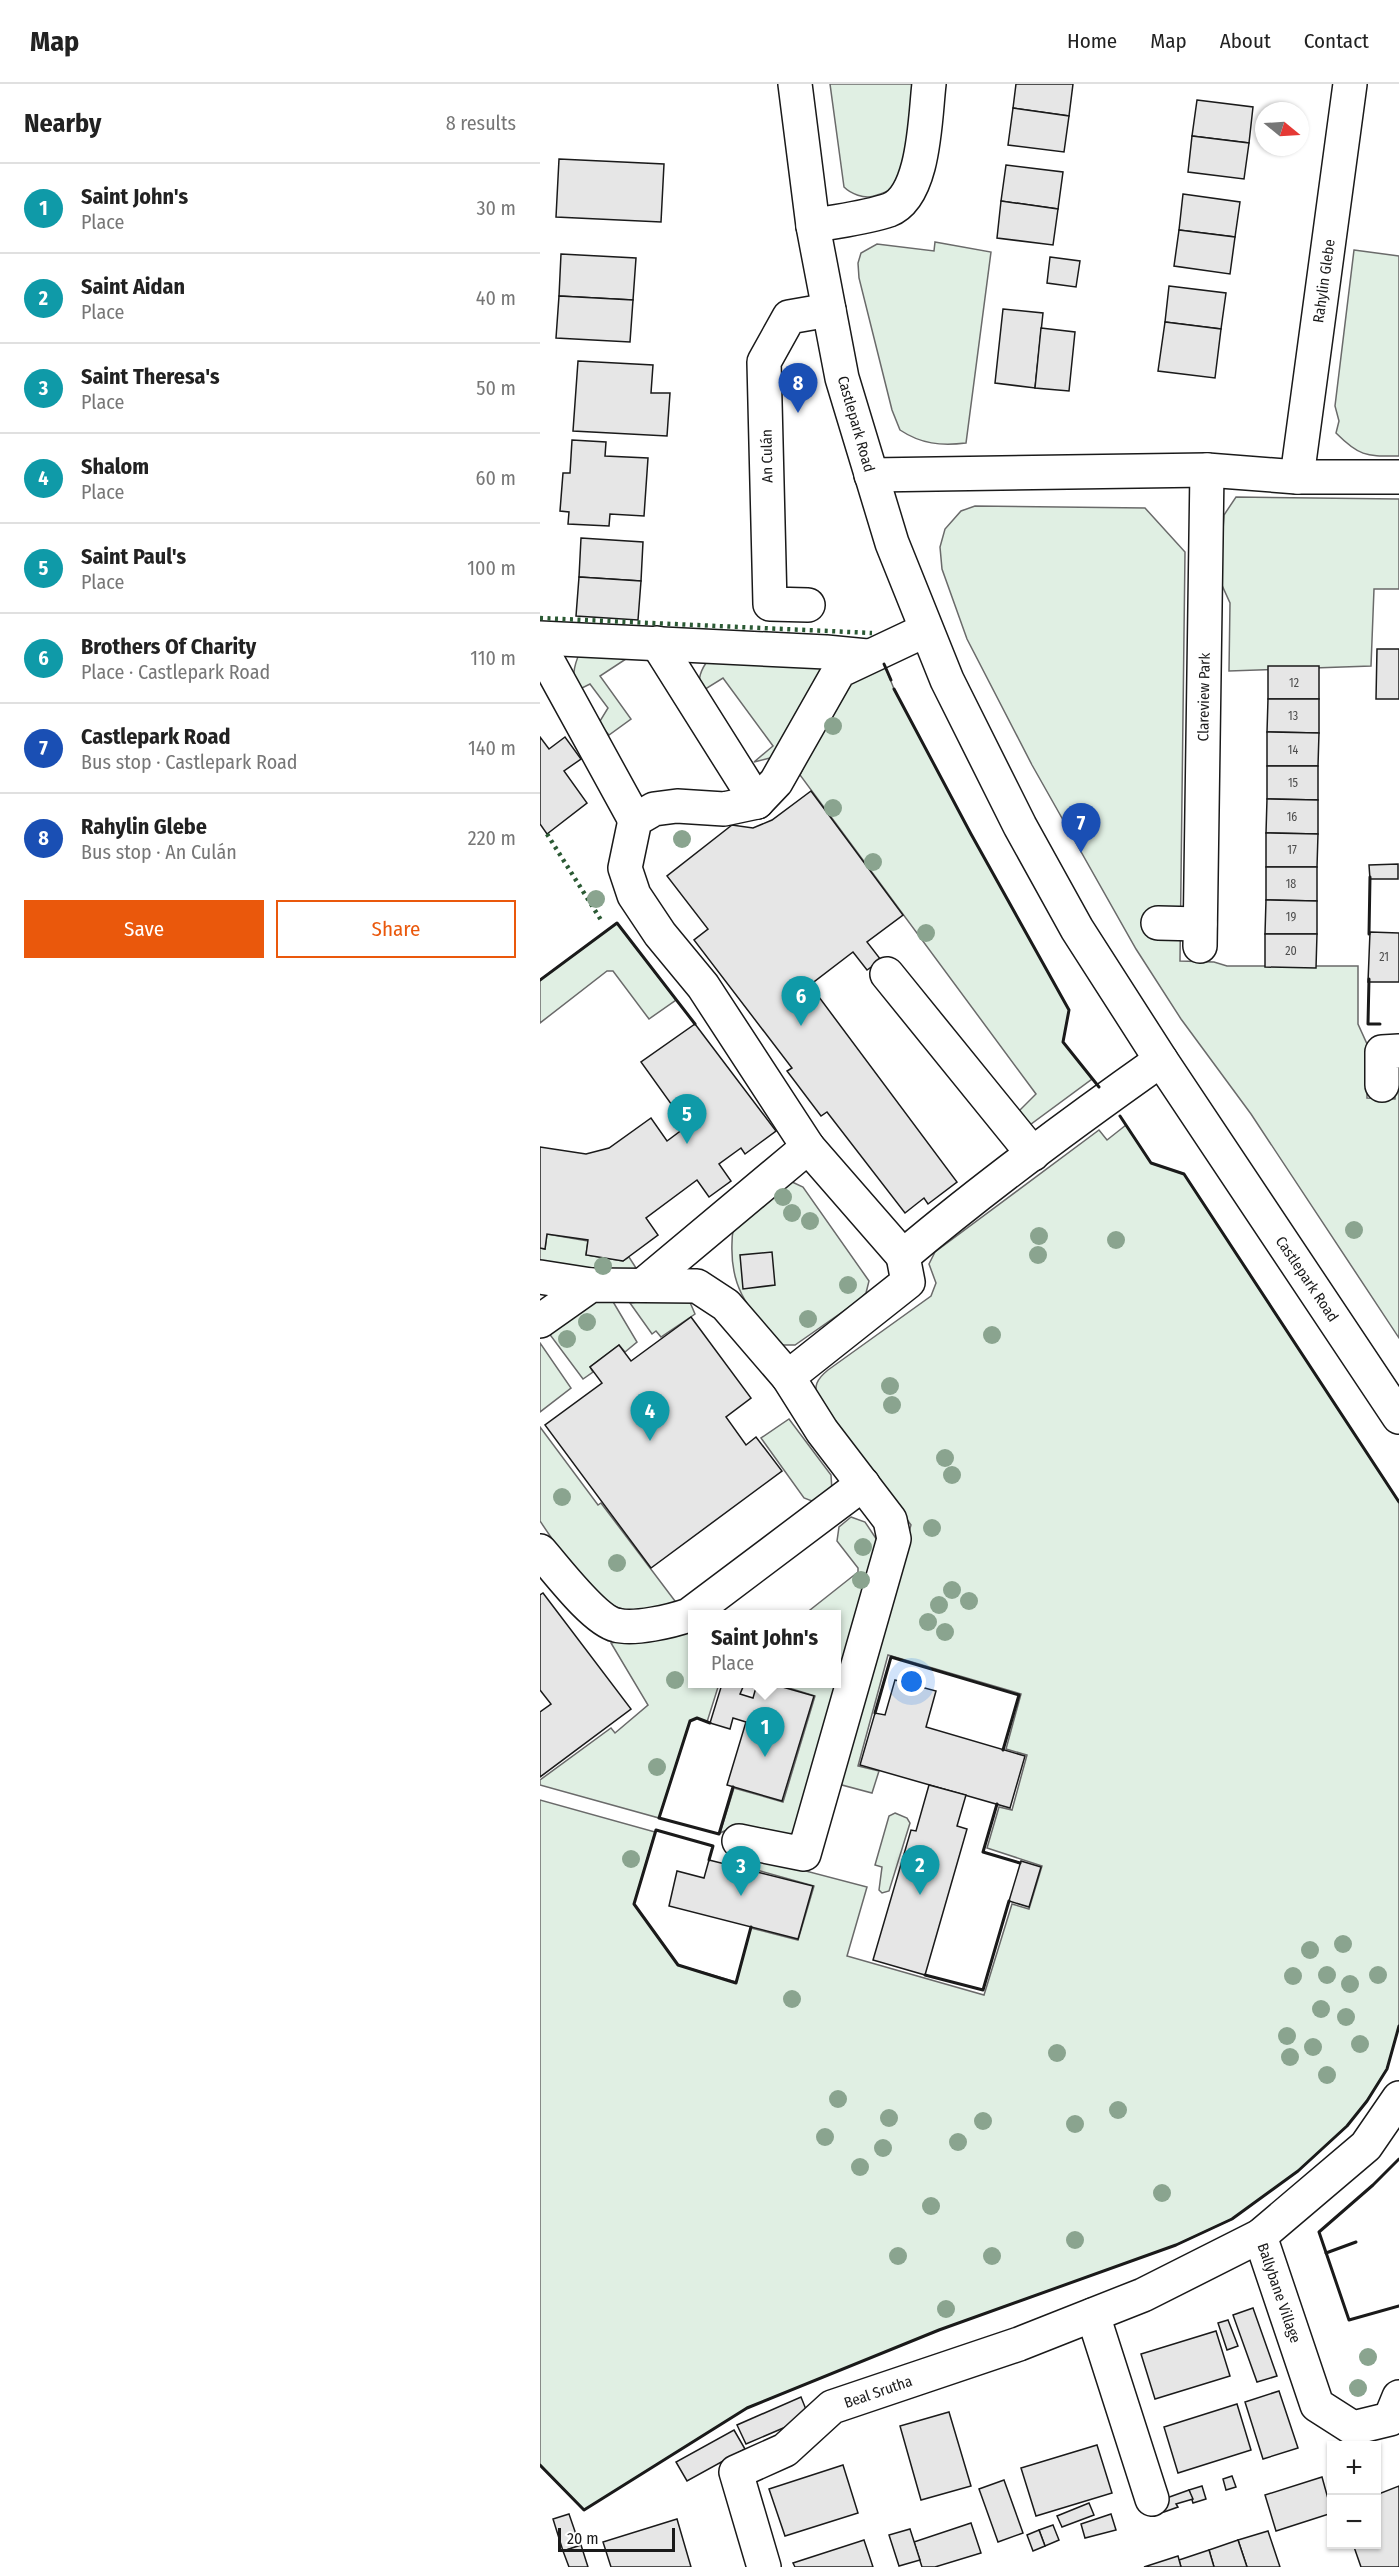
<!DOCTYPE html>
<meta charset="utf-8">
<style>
body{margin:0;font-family:"Fira Sans Condensed",sans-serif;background:#f2f2f2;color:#222}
.controls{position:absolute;right:18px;bottom:18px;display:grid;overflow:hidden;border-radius:0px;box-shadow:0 2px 4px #0004}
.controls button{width:54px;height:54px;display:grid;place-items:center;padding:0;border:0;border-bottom:2px solid #e0e0e0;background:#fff;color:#222;font:30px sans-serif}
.compass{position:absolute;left:715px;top:18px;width:54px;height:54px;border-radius:50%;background:#fff;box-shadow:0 2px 4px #0004;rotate:108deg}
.scale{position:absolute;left:18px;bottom:15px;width:117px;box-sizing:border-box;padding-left:6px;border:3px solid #1a1a1a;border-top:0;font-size:16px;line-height:21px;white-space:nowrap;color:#1a1a1a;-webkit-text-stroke:4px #fff;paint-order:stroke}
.you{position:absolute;left:372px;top:1598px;width:21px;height:21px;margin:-15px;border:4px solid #fff;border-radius:50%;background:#1a73e8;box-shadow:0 0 0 9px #1a73e833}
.badge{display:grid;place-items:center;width:39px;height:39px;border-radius:50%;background:#ea580c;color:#fff;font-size:20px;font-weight:700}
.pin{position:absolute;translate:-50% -50px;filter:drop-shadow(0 2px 3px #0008)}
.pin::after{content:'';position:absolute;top:32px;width:21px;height:18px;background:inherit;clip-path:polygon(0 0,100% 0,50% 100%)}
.popup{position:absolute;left:148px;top:1526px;width:153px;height:78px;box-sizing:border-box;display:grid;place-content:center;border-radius:0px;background:#fff;filter:drop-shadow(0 2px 4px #0005);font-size:20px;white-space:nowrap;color:#767676}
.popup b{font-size:22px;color:#222}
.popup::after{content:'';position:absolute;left:50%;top:100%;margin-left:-12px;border:12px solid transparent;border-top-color:#fff}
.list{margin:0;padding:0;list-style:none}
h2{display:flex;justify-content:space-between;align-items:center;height:78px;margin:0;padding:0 24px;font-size:26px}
h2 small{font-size:20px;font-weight:400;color:#767676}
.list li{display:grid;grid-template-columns:39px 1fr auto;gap:18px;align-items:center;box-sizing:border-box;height:90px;padding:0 24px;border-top:2px solid #e0e0e0}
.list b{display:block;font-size:22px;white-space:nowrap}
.list p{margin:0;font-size:20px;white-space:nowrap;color:#767676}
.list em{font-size:20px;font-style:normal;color:#767676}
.actions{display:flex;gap:12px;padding:18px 24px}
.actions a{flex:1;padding:14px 0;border:2px solid #ea580c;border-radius:0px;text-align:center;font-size:21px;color:#ea580c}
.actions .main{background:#ea580c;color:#fff}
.map{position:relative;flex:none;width:859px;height:2483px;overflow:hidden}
header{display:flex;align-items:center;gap:36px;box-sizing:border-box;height:84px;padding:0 30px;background:#fff;border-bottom:2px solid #e0e0e0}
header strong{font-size:28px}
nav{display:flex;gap:33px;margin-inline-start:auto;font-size:21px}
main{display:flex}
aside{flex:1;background:#fff}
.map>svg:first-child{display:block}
</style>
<header>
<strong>Map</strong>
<nav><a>Home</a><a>Map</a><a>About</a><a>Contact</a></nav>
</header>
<main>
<aside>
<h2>Nearby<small>8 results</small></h2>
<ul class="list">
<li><span class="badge" style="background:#0f9aa8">1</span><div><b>Saint John's</b><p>Place</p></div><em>30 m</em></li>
<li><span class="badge" style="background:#0f9aa8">2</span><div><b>Saint Aidan</b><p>Place</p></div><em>40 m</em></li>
<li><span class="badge" style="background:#0f9aa8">3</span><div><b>Saint Theresa's</b><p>Place</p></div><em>50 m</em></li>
<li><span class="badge" style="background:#0f9aa8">4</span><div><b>Shalom</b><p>Place</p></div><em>60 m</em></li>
<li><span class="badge" style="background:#0f9aa8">5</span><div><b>Saint Paul's</b><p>Place</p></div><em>100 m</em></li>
<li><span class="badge" style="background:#0f9aa8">6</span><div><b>Brothers Of Charity</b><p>Place · Castlepark Road</p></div><em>110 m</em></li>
<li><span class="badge" style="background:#1a4fb4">7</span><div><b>Castlepark Road</b><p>Bus stop · Castlepark Road</p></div><em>140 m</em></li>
<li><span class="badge" style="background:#1a4fb4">8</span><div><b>Rahylin Glebe</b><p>Bus stop · An Culán</p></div><em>220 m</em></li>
</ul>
<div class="actions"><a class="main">Save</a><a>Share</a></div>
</aside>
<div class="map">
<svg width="859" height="2483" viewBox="0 0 859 2483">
<rect width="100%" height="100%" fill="#fff"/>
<g fill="#e0efe3" stroke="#6a6a6a" stroke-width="1.5">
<path d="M290,0H374C372,19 367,91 355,102C350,107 341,110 334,112C324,115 311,110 304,103Z"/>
<path d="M395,158L451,168L426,359C401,362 381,360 360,346L352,326L319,194L318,179L321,169L337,160L394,167Z"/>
<path d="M814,166L859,172V372C826,372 820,373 796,349L799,337L795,322Z"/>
<polygon points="696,413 859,415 859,505 834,505 831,582 689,587 690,519 681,499 683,446 684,431"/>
<polygon points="435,422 605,424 645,468 640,877 674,878 687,882 818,882 818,940 827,960 827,1014 855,1015 856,988 859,988 859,1254 711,1030 641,935 596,865 492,681 427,555 402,485 400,463 405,445 421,427"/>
<path d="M40,568L89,573L60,592L91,635L69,651L62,643L60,637L68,624L50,600L36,607C31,594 34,581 40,568Z"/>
<path d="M169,575L291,579L234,673L214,678L233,662L183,594L159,609C158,595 160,586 169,575Z"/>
<polygon points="344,580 354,605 431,750 529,926 523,958 552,995 487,1043 475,1031 496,1010 260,691 290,626 308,600"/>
<polygon points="77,839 136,916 109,935 73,887 67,887 0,939 0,896"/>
<path d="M586,1041L611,1079L644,1090L859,1418V1942L847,1985L827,2017L807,2042L758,2087L692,2135L636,2161L399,2246L207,2324L44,2426L0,2381V1716L115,1748L94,1820L138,1881L196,1898L211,1844L258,1856L274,1802L206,1783L209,1772L327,1803L307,1872L444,1911L472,1820L489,1825L502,1782L447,1764L459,1723L472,1726L487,1671L466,1665L481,1610L348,1571L318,1682L339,1687L332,1709L302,1701L300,1696L304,1676L371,1441L278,1315C273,1302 277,1295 288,1286L391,1212L396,1199L389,1180L395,1168L559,1046L567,1056Z"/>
<path d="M250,1097L263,1103L329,1197L326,1209L318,1217L255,1261H241C211,1226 190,1208 192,1159C192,1152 193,1142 198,1137C213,1122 233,1110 250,1097Z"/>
<polygon points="7,1150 48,1157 46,1171 83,1177 89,1173 96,1184 83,1190 0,1178 0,1164 5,1165"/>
<polygon points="122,1215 149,1216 155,1230 121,1253 116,1247 112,1250 90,1219"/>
<polygon points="72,1216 97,1258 85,1268 79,1261 50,1283 53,1288 43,1295 5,1244 48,1218"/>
<polygon points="0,1259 31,1304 0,1328"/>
<polygon points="249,1335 291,1391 292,1407 277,1419 264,1414 221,1354"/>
<polygon points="0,1343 58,1421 61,1419 138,1521 94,1528 76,1523 64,1517 27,1477 0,1437"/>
<polygon points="311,1433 325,1438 339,1459 256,1748 244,1752 191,1744 180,1749 194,1704 243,1718 275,1612 236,1600 297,1600 297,1530 265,1530 318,1488 318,1484 297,1457 299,1443"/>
<polygon points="153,1544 153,1600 179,1600 167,1638 157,1634 150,1637 119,1734 0,1701 0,1696 71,1644 75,1649 108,1621 71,1559"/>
<polygon points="355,1729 367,1734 370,1739 349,1807 342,1809 339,1806 342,1783 335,1781 349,1732"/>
</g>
<g fill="#e6e6e6" stroke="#1a1a1a" stroke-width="1.5">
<polygon points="476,0 533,0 529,32 473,24"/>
<polygon points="657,16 713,23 709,59 652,52"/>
<polygon points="473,24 529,32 524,68 468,61"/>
<polygon points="652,52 709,59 704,95 648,88"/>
<polygon points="19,75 124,80 121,138 16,133"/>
<polygon points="466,81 523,88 518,125 461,117"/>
<polygon points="643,110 700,118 695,153 639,146"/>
<polygon points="461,117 518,125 513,161 457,154"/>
<polygon points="639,146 695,153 690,190 634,182"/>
<polygon points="21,170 96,174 93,216 19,212"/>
<polygon points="510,173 540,177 536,203 507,199"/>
<polygon points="629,202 686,209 681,245 625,238"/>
<polygon points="19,212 93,216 90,258 16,254"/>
<polygon points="463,225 503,229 495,304 455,299"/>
<polygon points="625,238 681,245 675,294 618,287"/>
<polygon points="501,244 535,248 529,307 495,304"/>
<polygon points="38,277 113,281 111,309 130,309 127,352 33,347"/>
<polygon points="32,356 66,358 65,372 108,374 104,432 70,430 69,442 28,440 29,428 20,427 23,389 30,389"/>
<polygon points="41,454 103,458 101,497 39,493"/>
<polygon points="39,493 101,497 98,536 36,532"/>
<polygon points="837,565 859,565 859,615 836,615"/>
<rect x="728" y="582" width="51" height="33"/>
<polygon points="728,615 779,615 779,649 727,648"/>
<polygon points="727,648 779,649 778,682 727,682"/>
<polygon points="0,653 9,665 25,653 41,675 24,687 47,719 7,750 0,740"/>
<polygon points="727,682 778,682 778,716 727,715"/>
<polygon points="271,707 363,831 327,858 341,876 327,886 313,868 270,901 417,1098 388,1120 384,1114 365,1129 287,1028 281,1032 247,987 252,984 154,856 168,845 127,792 192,741 213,744 232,736"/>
<polygon points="727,715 778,716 778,750 726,749"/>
<polygon points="726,749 778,750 777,783 726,783"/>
<polygon points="858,780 858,795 830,795 829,781"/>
<polygon points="726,783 777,783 777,817 726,816"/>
<polygon points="726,816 777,817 777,850 725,850"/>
<polygon points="830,848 859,849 859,898 828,898"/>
<polygon points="725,850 777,850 776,884 725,883"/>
<polygon points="155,940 236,1047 205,1070 201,1064 179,1080 191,1097 169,1113 157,1096 106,1134 118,1151 83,1177 46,1171 48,1156 7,1150 5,1165 0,1164 0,1063 46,1070 69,1064 111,1034 127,1057 147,1042 101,978"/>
<polygon points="232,1168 235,1201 203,1205 200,1171"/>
<polygon points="151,1233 211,1314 186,1333 206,1361 216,1353 242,1387 111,1484 5,1341 62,1299 50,1283 79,1261 91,1277"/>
<polygon points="3,1509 91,1625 0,1693 0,1628 11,1620 0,1606 0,1511"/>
<polygon points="355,1596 396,1607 386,1643 485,1672 470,1724 320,1681 335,1629 345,1631"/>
<polygon points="182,1600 203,1603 200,1610 213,1614 217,1600 232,1600 274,1612 242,1717 187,1701 206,1638 193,1634 190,1645 170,1639"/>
<polygon points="389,1701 426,1711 417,1742 427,1745 385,1891 333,1876 371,1746 376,1747"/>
<polygon points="169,1776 273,1802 258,1855 129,1822 137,1787 164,1794"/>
<polygon points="481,1777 501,1783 489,1823 469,1817"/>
<polygon points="713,2224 737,2292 717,2298 693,2231"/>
<polygon points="688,2236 698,2262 687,2266 678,2239"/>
<polygon points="676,2247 690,2292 615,2315 601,2270"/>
<polygon points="739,2307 758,2364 723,2375 705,2318"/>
<polygon points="261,2313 269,2333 206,2360 197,2341"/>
<polygon points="697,2320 711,2366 638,2389 624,2343"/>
<polygon points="409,2328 431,2402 381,2416 360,2342"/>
<polygon points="194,2346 205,2365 147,2397 136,2378"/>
<polygon points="557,2361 572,2409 496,2432 481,2384"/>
<polygon points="303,2381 318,2429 245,2452 229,2405"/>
<polygon points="692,2392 696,2403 686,2406 683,2395"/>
<polygon points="782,2393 792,2429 736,2447 725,2411"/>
<polygon points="464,2396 483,2449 458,2458 439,2405"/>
<polygon points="662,2402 666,2415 653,2419 649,2406"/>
<polygon points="859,2402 859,2483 821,2483 813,2460 836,2460 836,2411"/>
<polygon points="649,2406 653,2415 636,2420 638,2423 624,2428 621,2416"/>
<polygon points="549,2419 554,2431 522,2443 517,2432"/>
<polygon points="29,2430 40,2462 23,2467 13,2435"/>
<polygon points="571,2430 576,2446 545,2454 541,2440"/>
<polygon points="137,2435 151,2483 71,2483 63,2458"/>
<polygon points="431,2439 441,2469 395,2483 382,2483 374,2458"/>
<polygon points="513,2441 519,2456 505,2462 499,2446"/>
<polygon points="370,2445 380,2476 359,2482 349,2451"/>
<polygon points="499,2446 505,2462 493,2467 487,2451"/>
<polygon points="728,2447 740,2483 707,2483 698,2456"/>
<polygon points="324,2456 333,2483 255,2483 253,2479"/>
<polygon points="698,2456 707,2483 674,2483 669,2466"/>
<polygon points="41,2461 48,2483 29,2483 23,2467"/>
<polygon points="669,2466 674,2483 641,2483 639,2476"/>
<polygon points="638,2472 641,2483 604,2483"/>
</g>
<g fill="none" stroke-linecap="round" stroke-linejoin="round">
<g stroke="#1a1a1a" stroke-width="36">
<g id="minor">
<polyline points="255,0 273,142 302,294 352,459 407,596 480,742 537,845 621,976 859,1333"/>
<path d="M273,142C297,137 325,134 349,126C385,112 385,33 389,0"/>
<polyline points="331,391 667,386 757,393 859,393"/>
<polyline points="757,393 810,0"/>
<polyline points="268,521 230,520 224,278 249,233 289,226"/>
<polyline points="0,554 286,568 327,572"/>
<polyline points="117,559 217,718"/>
<polyline points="0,563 95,736"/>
<polyline points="618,839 660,840"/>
<polyline points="660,862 667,386"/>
<polyline points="347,890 493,1070"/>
<polyline points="842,1001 842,968 859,967"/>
<polyline points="268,1063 163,902 120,850 94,811 85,784 95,736 114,725 137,722 184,725 217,718 236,698 299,587 386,546"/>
<polyline points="0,1193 51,1201"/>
<polyline points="103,1201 268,1063 363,1172"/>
<polyline points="0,1237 51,1201 157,1202 186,1221 248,1293"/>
<path d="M0,1467C16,1485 54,1536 76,1541C94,1546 132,1537 149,1531L323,1400"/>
<path d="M199,1757L264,1770L354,1455L350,1436L282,1347L248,1293L368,1198L363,1172C446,1102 533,1038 621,976"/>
<polyline points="720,2152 777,2321 813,2344 850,2335 859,2313"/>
<polyline points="553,2231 612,2415"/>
<polyline points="224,2483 196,2388 245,2366 292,2323 479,2260 603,2211 720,2152 826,2062 859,2014"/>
</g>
</g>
<use href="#minor" stroke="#fff" stroke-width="33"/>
<g stroke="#2b5a34" stroke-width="4.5" stroke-dasharray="3 4.5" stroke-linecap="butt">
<polyline points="0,534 332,549"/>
<polyline points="7,750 61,836"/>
</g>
<g stroke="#1a1a1a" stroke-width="3">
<polyline points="344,580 351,596"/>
<polyline points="354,605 431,750 529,926 523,958 559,1003"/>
<polyline points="829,850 830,793"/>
<polyline points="829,895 828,940 840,940"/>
<polyline points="0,896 77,839 155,940"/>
<polyline points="580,1032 611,1079 644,1090 859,1418"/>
<polyline points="335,1629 351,1573 479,1611 463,1666"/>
<polyline points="170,1639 157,1634 150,1637 119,1734 179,1750 193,1703"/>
<polyline points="457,1720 443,1768 480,1779"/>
<polyline points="169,1776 173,1762 116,1746 94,1820 138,1881 196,1899 211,1843"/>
<polyline points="385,1891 443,1906 469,1817"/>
<polyline points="859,2075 833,2101 779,2148 809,2236 859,2222"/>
<polyline points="786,2169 816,2158"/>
<polyline points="0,2381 44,2426 207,2324 399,2246 636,2161 692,2135 758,2087 807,2042 827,2017 847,1985 859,1942"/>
</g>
</g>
<g fill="#8aa48f">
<circle cx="293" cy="642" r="9"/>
<circle cx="293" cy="724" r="9"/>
<circle cx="142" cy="755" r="9"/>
<circle cx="333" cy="778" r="9"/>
<circle cx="56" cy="815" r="9"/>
<circle cx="386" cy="849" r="9"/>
<circle cx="243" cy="1113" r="9"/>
<circle cx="252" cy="1129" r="9"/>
<circle cx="270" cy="1137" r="9"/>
<circle cx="814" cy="1146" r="9"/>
<circle cx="499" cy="1152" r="9"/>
<circle cx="576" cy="1156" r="9"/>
<circle cx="498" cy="1171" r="9"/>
<circle cx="63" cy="1182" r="9"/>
<circle cx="308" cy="1201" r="9"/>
<circle cx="268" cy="1235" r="9"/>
<circle cx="47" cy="1238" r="9"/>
<circle cx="452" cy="1251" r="9"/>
<circle cx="27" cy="1255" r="9"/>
<circle cx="350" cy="1302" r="9"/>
<circle cx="352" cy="1321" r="9"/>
<circle cx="405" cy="1374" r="9"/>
<circle cx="412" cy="1391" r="9"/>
<circle cx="22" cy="1413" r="9"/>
<circle cx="392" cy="1444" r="9"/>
<circle cx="323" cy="1463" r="9"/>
<circle cx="77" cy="1479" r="9"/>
<circle cx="321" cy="1496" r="9"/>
<circle cx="412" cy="1506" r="9"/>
<circle cx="429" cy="1517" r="9"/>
<circle cx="399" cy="1521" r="9"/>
<circle cx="388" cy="1538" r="9"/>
<circle cx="405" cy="1548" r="9"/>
<circle cx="135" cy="1596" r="9"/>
<circle cx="117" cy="1683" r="9"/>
<circle cx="91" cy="1775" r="9"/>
<circle cx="803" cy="1860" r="9"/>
<circle cx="770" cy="1866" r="9"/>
<circle cx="787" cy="1891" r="9"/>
<circle cx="838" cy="1891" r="9"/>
<circle cx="753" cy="1892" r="9"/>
<circle cx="810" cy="1900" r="9"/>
<circle cx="252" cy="1915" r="9"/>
<circle cx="781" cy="1925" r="9"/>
<circle cx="806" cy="1933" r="9"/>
<circle cx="747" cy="1952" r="9"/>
<circle cx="820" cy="1960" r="9"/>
<circle cx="773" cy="1963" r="9"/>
<circle cx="517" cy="1969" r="9"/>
<circle cx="750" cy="1973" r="9"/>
<circle cx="787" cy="1991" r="9"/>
<circle cx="298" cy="2015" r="9"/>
<circle cx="578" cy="2026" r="9"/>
<circle cx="349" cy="2034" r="9"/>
<circle cx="443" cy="2037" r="9"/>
<circle cx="535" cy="2040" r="9"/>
<circle cx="285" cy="2053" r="9"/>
<circle cx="418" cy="2058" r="9"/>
<circle cx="343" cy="2064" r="9"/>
<circle cx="320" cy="2083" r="9"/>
<circle cx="622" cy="2109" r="9"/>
<circle cx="391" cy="2122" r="9"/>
<circle cx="535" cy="2156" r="9"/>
<circle cx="358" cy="2172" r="9"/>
<circle cx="452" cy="2172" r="9"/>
<circle cx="406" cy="2225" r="9"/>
<circle cx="828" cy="2273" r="9"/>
<circle cx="818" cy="2304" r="9"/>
</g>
<g text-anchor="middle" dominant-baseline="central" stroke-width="4.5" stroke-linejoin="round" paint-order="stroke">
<g font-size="12" fill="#4d4d4d">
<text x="754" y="599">12</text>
<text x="753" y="632">13</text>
<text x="753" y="666">14</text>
<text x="753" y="699">15</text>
<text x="752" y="733">16</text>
<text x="752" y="766">17</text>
<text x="751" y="800">18</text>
<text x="751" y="833">19</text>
<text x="751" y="867">20</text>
<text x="844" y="873">21</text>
</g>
<g font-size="15" fill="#1a1a1a" stroke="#fff">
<text transform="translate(784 197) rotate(-82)">Rahylin Glebe</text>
<text transform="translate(316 340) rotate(74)">Castlepark Road</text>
<text transform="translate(227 372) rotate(-91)">An Culán</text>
<text transform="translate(664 613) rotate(-89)">Clareview Park</text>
<text transform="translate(767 1195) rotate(56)">Castlepark Road</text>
<text transform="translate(739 2209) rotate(71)">Ballybane Village</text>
<text transform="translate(338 2308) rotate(-19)">Beal Srutha</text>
</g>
</g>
</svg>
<div class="controls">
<button>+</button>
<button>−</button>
</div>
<svg class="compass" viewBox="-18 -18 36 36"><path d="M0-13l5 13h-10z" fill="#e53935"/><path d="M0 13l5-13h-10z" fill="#767676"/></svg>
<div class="scale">20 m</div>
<div class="you"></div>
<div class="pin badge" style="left:225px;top:1673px;background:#0f9aa8">1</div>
<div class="popup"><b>Saint John's</b>Place</div>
<div class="pin badge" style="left:380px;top:1811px;background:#0f9aa8">2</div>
<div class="pin badge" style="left:201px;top:1812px;background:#0f9aa8">3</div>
<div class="pin badge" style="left:110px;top:1357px;background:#0f9aa8">4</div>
<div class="pin badge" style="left:147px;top:1060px;background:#0f9aa8">5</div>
<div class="pin badge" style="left:261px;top:942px;background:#0f9aa8">6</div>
<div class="pin badge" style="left:541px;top:769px;background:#1a4fb4">7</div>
<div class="pin badge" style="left:258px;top:329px;background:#1a4fb4">8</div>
</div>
</main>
